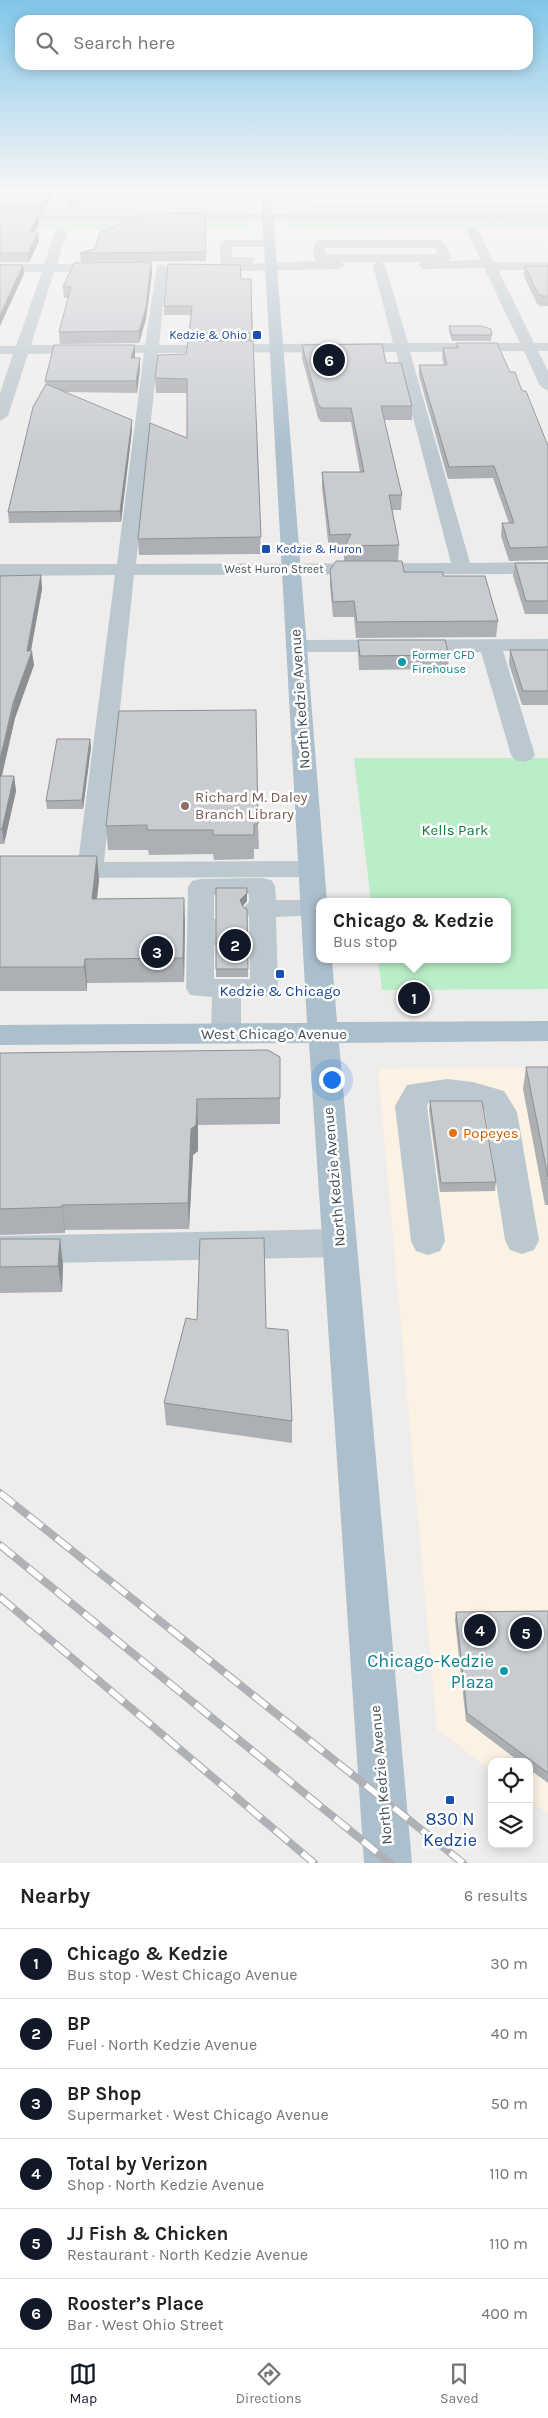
<!DOCTYPE html>
<meta charset="utf-8">
<style>
body{margin:0;font-family:Karla,sans-serif;background:#f2f2f2;color:#222}
.controls{position:absolute;right:15px;bottom:15px;display:grid;overflow:hidden;border-radius:10px;box-shadow:0 2px 12px #0003}
.controls button{width:45px;height:45px;display:grid;place-items:center;padding:0;border:0;border-bottom:1px solid #e0e0e0;background:#fff;color:#222;font:25px sans-serif}
.you{position:absolute;left:331px;top:1079px;width:18px;height:18px;margin:-12px;border:4px solid #fff;border-radius:50%;background:#1a73e8;box-shadow:0 0 0 8px #1a73e833}
.badge{display:grid;place-items:center;width:32px;height:32px;border-radius:50%;background:#111827;color:#fff;font-size:16px;font-weight:700}
.pin{position:absolute;translate:-50% -50%;border:2px solid #fff;box-shadow:0 1px 5px #0006}
.popup{position:absolute;left:316px;top:898px;width:195px;height:65px;box-sizing:border-box;display:grid;place-content:center;border-radius:10px;background:#fff;filter:drop-shadow(0 1px 4px #0005);font-size:16px;white-space:nowrap;color:#767676}
.popup b{font-size:19px;color:#222}
.popup::after{content:'';position:absolute;left:50%;top:100%;margin-left:-10px;border:10px solid transparent;border-top-color:#fff}
.list{margin:0;padding:0;list-style:none}
h2{display:flex;justify-content:space-between;align-items:center;height:65px;margin:0;padding:0 20px;font-size:21px}
h2 small{font-size:16px;font-weight:400;color:#767676}
.list li{display:grid;grid-template-columns:32px 1fr auto;gap:15px;align-items:center;box-sizing:border-box;height:70px;padding:0 20px;border-top:1px solid #e0e0e0}
.list b{display:block;font-size:19px;white-space:nowrap}
.list p{margin:0;font-size:16px;white-space:nowrap;color:#767676}
.list em{font-size:16px;font-style:normal;color:#767676}
.icon{flex:none;width:28px;height:28px;fill:none;stroke:currentColor;stroke-width:2;stroke-linecap:round;stroke-linejoin:round}
.map{position:relative;flex:none;width:548px;height:1863px;overflow:hidden}
.search{position:absolute;background:#fff;box-shadow:0 2px 12px #0003;left:15px;right:15px;top:15px;height:55px;display:flex;align-items:center;gap:12px;box-sizing:border-box;padding:0 18px;border-radius:15px;color:#767676;font-size:19px}
.sheet{height:485px;background:#fff}
nav{display:flex;justify-content:space-around;align-items:center;box-sizing:border-box;height:70px;border-top:1px solid #e0e0e0;background:#fff;font-size:14px;color:#767676}
nav a{display:grid;justify-items:center;gap:2px}
nav .on{color:#111827}
.map>svg:first-child{display:block}
</style>
<div class="map">
<svg width="548" height="1863" viewBox="0 0 548 1863">
<rect width="100%" height="100%" fill="#efecec"/>
<polygon fill="#fbf2e3" points="548,1068 548,1814 529,1800 529,1762 492,1762 492,1771 437,1729 378,1069"/>
<polygon fill="#e0ddde" points="285,192 548,192 548,198 286,199"/>
<g fill="#b9eec8">
<polygon points="548,204 548,212 286,213 285,206"/>
<polygon points="248,206 249,214 0,215 0,207"/>
<polygon points="548,220 548,228 289,229 288,221"/>
<polygon points="247,221 248,229 0,230 0,222"/>
<polygon points="354,758 548,758 548,989 382,990 378,959 508,959 508,902 371,902"/>
</g>
<g fill="none" stroke-linecap="round" stroke-linejoin="round">
<polyline stroke="#cdcdcf" stroke-width="26" stroke-dasharray="26 13" stroke-linecap="butt" points="214,932 256,932"/>
<g fill="#bcc8cf" fill-rule="evenodd">
<polygon points="71,192 81,192 78,205 72,208 66,205"/>
<path d="M309,192H349C343,198 315,198 309,192Z"/>
<polygon points="548,213 548,219 0,221 0,215"/>
<path d="M472,227L478,230L494,262H548V270H498L534,343H548V351H538L548,371V391L540,386L524,351L410,352L470,563L548,562V574L134,575L104,862L312,861L321,863L325,869L321,875L312,877L0,878V862H78L115,575L0,576V564H117L144,353L129,352L127,349L134,345H145L157,265L161,264L167,268L159,345L393,343L373,265L377,262H341L345,265L339,269L202,272L196,268L202,264H223L220,261V244L226,240H273L275,243L269,247H232V257H254L256,260L251,264L318,261L314,258L313,244L319,240H440L446,244L451,258L448,261L481,260L466,230ZM325,248H435L438,254H326ZM381,262H422L418,265L424,269L484,268L520,343H408L385,265ZM396,352L451,563L136,564L158,353Z"/>
<polygon points="61,229 67,232 57,264 109,264 115,268 109,272 54,272 31,345 91,345 98,349 91,353 28,354 8,416 0,421 0,393 13,354 0,354 0,346 16,346 42,272 0,272 0,264 44,264 55,232"/>
<polygon points="548,639 548,651 503,651 535,755 531,760 523,762 515,760 511,755 481,652 296,652 289,650 285,646 289,642 296,640"/>
<path d="M262,878L271,880L275,886L276,900H314L322,902H320V915L276,917L278,988L274,995L264,997H241V1034L237,1041L226,1044L215,1041L211,1034L212,997L190,995L186,988L188,887L192,881L201,879ZM249,894V902L242,909L245,915L249,916L250,979H214V895Z"/>
<polygon points="447,1079 473,1082 504,1091 517,1112 539,1240 534,1250 522,1254 510,1250 505,1240 485,1112 482,1107 456,1101 429,1102 427,1106 445,1241 440,1251 428,1255 416,1251 411,1241 395,1106 407,1085"/>
<polygon points="339,1229 351,1233 356,1243 351,1253 339,1257 0,1264 0,1236"/>
</g>
<polygon fill="#abbfcc" fill-rule="evenodd" points="261,192 271,192 327,902 320,902 320,959 332,959 337,1022 548,1021 548,1041 339,1043 412,1863 364,1863 309,1043 0,1045 0,1025 307,1023"/>
<g stroke="#aeb2b7" stroke-width="8">
<g id="rail">
<polyline points="0,1493 463,1863"/>
<polyline points="0,1545 390,1863"/>
<polyline points="0,1597 314,1863"/>
</g>
</g>
<use href="#rail" stroke="#fff" stroke-width="5.5" stroke-dasharray="18" stroke-linecap="butt"/>
</g>
<g fill="#acafb4">
<polygon points="0,192 53,192 43,213 0,213"/>
<polygon points="84,192 244,192 244,196 85,197"/>
<polygon points="381,192 525,192 524,196 382,197"/>
<polygon points="205,213 206,261 81,262 80,253 95,249"/>
<polygon points="38,214 39,223 34,232 38,232 39,241 29,262 0,262 0,215"/>
<polygon points="151,262 152,273 146,319 139,343 60,344 59,332 68,298 64,298 63,287"/>
<polygon points="525,266 548,266 548,306 541,306 537,304 524,276"/>
<polygon points="241,279 251,279 261,554 139,555 138,539 187,438 187,393 156,393 155,378 186,354 189,341 189,334 191,315 164,315 164,306"/>
<polygon points="449,326 492,335 491,341 452,341 449,332"/>
<polygon points="457,343 510,372 522,391 548,446 548,560 509,561 501,536 502,523 509,523 493,478 448,479 419,376 419,365 444,365 442,358 443,348 456,348"/>
<polygon points="302,345 386,363 412,406 412,420 384,420 402,495 401,510 392,510 399,545 398,561 404,572 443,576 498,621 496,637 356,638 354,617 333,617 330,585 330,570 344,561 344,550 329,550 322,487 322,472 360,472 351,422 321,422 318,418 302,358"/>
<polygon points="135,356 135,358 140,369 137,393 65,392 132,430 121,522 9,523 8,512 46,384 45,381"/>
<polygon points="515,563 548,563 548,614 525,614 513,576"/>
<polygon points="41,575 42,589 31,651 34,665 15,718 2,776 14,776 16,791 4,844 0,844 0,576"/>
<polygon points="358,640 449,655 448,669 359,670 358,654"/>
<polygon points="510,650 548,650 548,705 522,705 509,664"/>
<polygon points="90,739 91,747 83,809 47,809 46,801"/>
<polygon points="258,824 259,849 254,849 254,859 214,860 213,854 149,855 148,850 108,850 106,826"/>
<polygon points="0,856 97,856 99,880 97,899 185,921 184,982 87,983 87,991 0,991"/>
<polygon points="216,888 247,888 247,901 243,906 243,907 247,909 248,977 216,977"/>
<polygon points="0,1053 280,1057 280,1124 198,1125 198,1151 193,1155 189,1229 65,1230 65,1233 0,1235"/>
<polygon points="526,1067 548,1067 548,1205 545,1205 523,1089"/>
<polygon points="430,1101 496,1182 495,1191 440,1192 429,1110"/>
<polygon points="0,1239 63,1265 62,1292 0,1293"/>
<polygon points="266,1328 292,1421 292,1443 166,1425 164,1403"/>
<polygon points="548,1611 548,1783 529,1769 529,1762 520,1762 466,1721 455,1620 456,1612"/>
</g>
<g fill="#8c8f92">
<polygon points="49,192 53,192 43,213 43,205"/>
<polygon points="38,214 39,223 30,241 30,232"/>
<polygon points="38,232 39,241 29,262 28,253"/>
<polygon points="151,262 152,273 146,319 139,343 139,331"/>
<polygon points="23,265 24,274 0,326 0,315"/>
<polygon points="135,345 135,356 132,369 131,358"/>
<polygon points="140,358 140,369 137,393 136,381"/>
<polygon points="132,420 132,430 121,522 120,511"/>
<polygon points="41,575 42,589 30,655 32,651 34,665 15,718 0,783 0,760 27,651"/>
<polygon points="90,739 91,747 83,809 82,800"/>
<polygon points="14,776 16,791 4,844 2,829"/>
<polygon points="97,856 99,880 94,923 92,899"/>
<polygon points="247,893 247,901 240,909 240,900"/>
<polygon points="184,898 185,921 184,982 183,958"/>
<polygon points="85,959 87,983 87,991 84,967"/>
<polygon points="197,1099 198,1125 198,1151 193,1155 189,1229 188,1203 191,1129"/>
<polygon points="62,1205 65,1230 65,1233 62,1207"/>
<polygon points="60,1239 63,1265 62,1292 58,1266"/>
</g>
<g fill="#c8ccd1" stroke="#8c8f92">
<polygon points="0,192 49,192 43,205 0,205"/>
<polygon points="205,213 206,252 80,253 95,249 100,232 147,214"/>
<polygon points="38,214 30,232 38,232 28,253 0,253 0,215"/>
<polygon points="151,262 146,308 139,331 59,332 71,287 63,287 74,263"/>
<polygon points="168,264 240,265 241,279 251,279 252,333 189,334 192,306 164,306"/>
<polygon points="0,265 23,265 0,315"/>
<polygon points="525,266 548,266 548,296 542,296 538,294"/>
<polygon points="449,326 481,326 491,329 492,335 452,335"/>
<polygon points="188,341 253,341 261,537 138,539 150,423 187,438 187,379 155,378 158,355 186,354"/>
<polygon points="457,343 497,343 510,372 515,372 522,391 526,391 548,446 548,547 510,548 502,523 514,523 494,466 449,467 419,365 447,365 443,348 458,348"/>
<polygon points="382,344 386,363 401,363 412,406 381,406 402,495 389,495 399,545 345,546 351,534 330,535 322,472 364,472 351,408 321,408 318,404 302,345"/>
<polygon points="54,345 135,345 131,358 140,358 136,381 45,381"/>
<polygon points="46,384 132,420 120,511 8,512 33,407"/>
<polygon points="336,561 402,561 404,572 443,572 443,576 485,576 498,621 357,622 354,601 333,602 330,570"/>
<polygon points="515,563 548,563 548,601 526,601"/>
<polygon points="41,575 27,651 32,651 13,703 0,760 0,576"/>
<polygon points="358,640 445,640 449,655 360,656"/>
<polygon points="510,650 548,650 548,691 523,691"/>
<polygon points="256,710 258,824 254,824 254,835 213,835 213,830 147,830 147,825 106,826 119,711"/>
<polygon points="57,739 90,739 82,800 46,801"/>
<polygon points="0,776 14,776 2,829 0,829"/>
<polygon points="0,856 97,856 92,899 184,898 183,958 85,959 84,967 0,967"/>
<polygon points="216,888 247,888 247,893 240,900 243,907 247,909 248,969 216,969"/>
<polygon points="268,1050 280,1057 280,1098 197,1099 196,1125 191,1129 188,1203 62,1205 62,1207 0,1209 0,1053"/>
<polygon points="526,1067 548,1067 548,1177"/>
<polygon points="430,1101 482,1101 496,1182 441,1183"/>
<polygon points="264,1238 266,1328 288,1330 292,1421 164,1403 186,1318 197,1320 200,1239"/>
<polygon points="0,1239 60,1239 58,1266 0,1267"/>
<polygon points="548,1611 548,1773 467,1713 456,1612"/>
</g>
<linearGradient id="sky" x2="0" y2="1"><stop stop-color="#80c6e9"/><stop offset="0.42" stop-color="#f8f6f6"/><stop offset="1" stop-color="#f8f6f6" stop-opacity="0"/></linearGradient>
<rect width="548" height="453" fill="url(#sky)"/>
<g fill="#1a4fb4" stroke="#fff" stroke-width="2">
<rect x="252" y="330" width="10" height="10" rx="2.5"/>
<rect x="261" y="544" width="10" height="10" rx="2.5"/>
<rect x="275" y="969" width="10" height="10" rx="2.5"/>
<rect x="445" y="1795" width="10" height="10" rx="2.5"/>
</g>
<g fill="#0f9aa8" stroke="#fff" stroke-width="2">
<circle cx="402" cy="662" r="5"/>
<circle cx="504" cy="1671" r="5"/>
</g>
<circle fill="#8d6e63" stroke="#fff" stroke-width="2" cx="185" cy="806" r="5"/>
<circle fill="#e8710a" stroke="#fff" stroke-width="2" cx="453" cy="1133" r="5"/>
<g text-anchor="middle" dominant-baseline="central" stroke-width="5" stroke-linejoin="round" paint-order="stroke">
<g font-size="12" fill="#164399" stroke="#fff" text-anchor="end">
<text x="247" y="335">Kedzie &amp; Ohio</text>
<text x="276" y="549" text-anchor="start">Kedzie &amp; Huron</text>
</g>
<g font-size="12" fill="#445159" stroke="#fff">
<text x="274" y="569">West Huron Street</text>
</g>
<g font-size="12" fill="#0d838f" stroke="#fff" text-anchor="start">
<text x="412" y="655">Former CFD<tspan x="412" dy="14">Firehouse</tspan></text>
</g>
<g font-size="15" fill="#445159" stroke="#fff">
<text transform="translate(300 699) rotate(-94)">North Kedzie Avenue</text>
<text x="274" y="1034">West Chicago Avenue</text>
<text transform="translate(334 1177) rotate(-95)">North Kedzie Avenue</text>
<text transform="translate(381 1775) rotate(-95)">North Kedzie Avenue</text>
</g>
<g font-size="15" fill="#785e54" stroke="#fff" text-anchor="start">
<text x="195" y="797">Richard M. Daley<tspan x="195" dy="17">Branch Library</tspan></text>
</g>
<g font-size="15" fill="#167a3e" stroke="#fff">
<text x="455" y="830">Kells Park</text>
</g>
<g font-size="15" fill="#164399" stroke="#fff">
<text x="280" y="991">Kedzie &amp; Chicago</text>
</g>
<g font-size="15" fill="#c56008" stroke="#fff" text-anchor="start">
<text x="463" y="1133">Popeyes</text>
</g>
<g font-size="18" fill="#0d838f" stroke="#fff" text-anchor="end">
<text x="494" y="1661">Chicago-Kedzie<tspan x="494" dy="21">Plaza</tspan></text>
</g>
<g font-size="18" fill="#164399" stroke="#fff">
<text x="450" y="1819">830 N<tspan x="450" dy="21">Kedzie</tspan></text>
</g>
</g>
</svg>
<div class="controls">
<button><svg class="icon" aria-label="locate" viewBox="0 0 24 24"><circle cx="12" cy="12" r="6"/><path d="M12 2v4M12 18v4M2 12h4M18 12h4"/></svg></button>
<button><svg class="icon" aria-label="layers" viewBox="0 0 24 24"><path d="M12 4l9 5-9 5-9-5zM3 14l9 5 9-5"/></svg></button>
</div>
<div class="you"></div>
<div class="pin badge" style="left:414px;top:998px">1</div>
<div class="popup"><b>Chicago &amp; Kedzie</b>Bus stop</div>
<div class="pin badge" style="left:235px;top:945px">2</div>
<div class="pin badge" style="left:157px;top:952px">3</div>
<div class="pin badge" style="left:480px;top:1630px">4</div>
<div class="pin badge" style="left:526px;top:1633px">5</div>
<div class="pin badge" style="left:329px;top:360px">6</div>
<div class="search"><svg class="icon" aria-label="search" viewBox="0 0 24 24"><circle cx="10" cy="10" r="6"/><path d="M15 15l6 6"/></svg>Search here</div>
</div>
<section class="sheet">
<h2>Nearby<small>6 results</small></h2>
<ul class="list">
<li><span class="badge">1</span><div><b>Chicago &amp; Kedzie</b><p>Bus stop · West Chicago Avenue</p></div><em>30 m</em></li>
<li><span class="badge">2</span><div><b>BP</b><p>Fuel · North Kedzie Avenue</p></div><em>40 m</em></li>
<li><span class="badge">3</span><div><b>BP Shop</b><p>Supermarket · West Chicago Avenue</p></div><em>50 m</em></li>
<li><span class="badge">4</span><div><b>Total by Verizon</b><p>Shop · North Kedzie Avenue</p></div><em>110 m</em></li>
<li><span class="badge">5</span><div><b>JJ Fish &amp; Chicken</b><p>Restaurant · North Kedzie Avenue</p></div><em>110 m</em></li>
<li><span class="badge">6</span><div><b>Rooster’s Place</b><p>Bar · West Ohio Street</p></div><em>400 m</em></li>
</ul>
</section>
<nav>
<a class="on"><svg class="icon" aria-label="map" viewBox="0 0 24 24"><path d="M3 6l6-2 6 2 6-2v14l-6 2-6-2-6 2zM9 4v14M15 6v14"/></svg>Map</a>
<a><svg class="icon" aria-label="directions" viewBox="0 0 24 24"><path d="M12 3l9 9-9 9-9-9zM9 14v-3h6M13 9l2 2-2 2"/></svg>Directions</a>
<a><svg class="icon" aria-label="saved" viewBox="0 0 24 24"><path d="M7 4h10v16l-5-4-5 4z"/></svg>Saved</a>
</nav>
